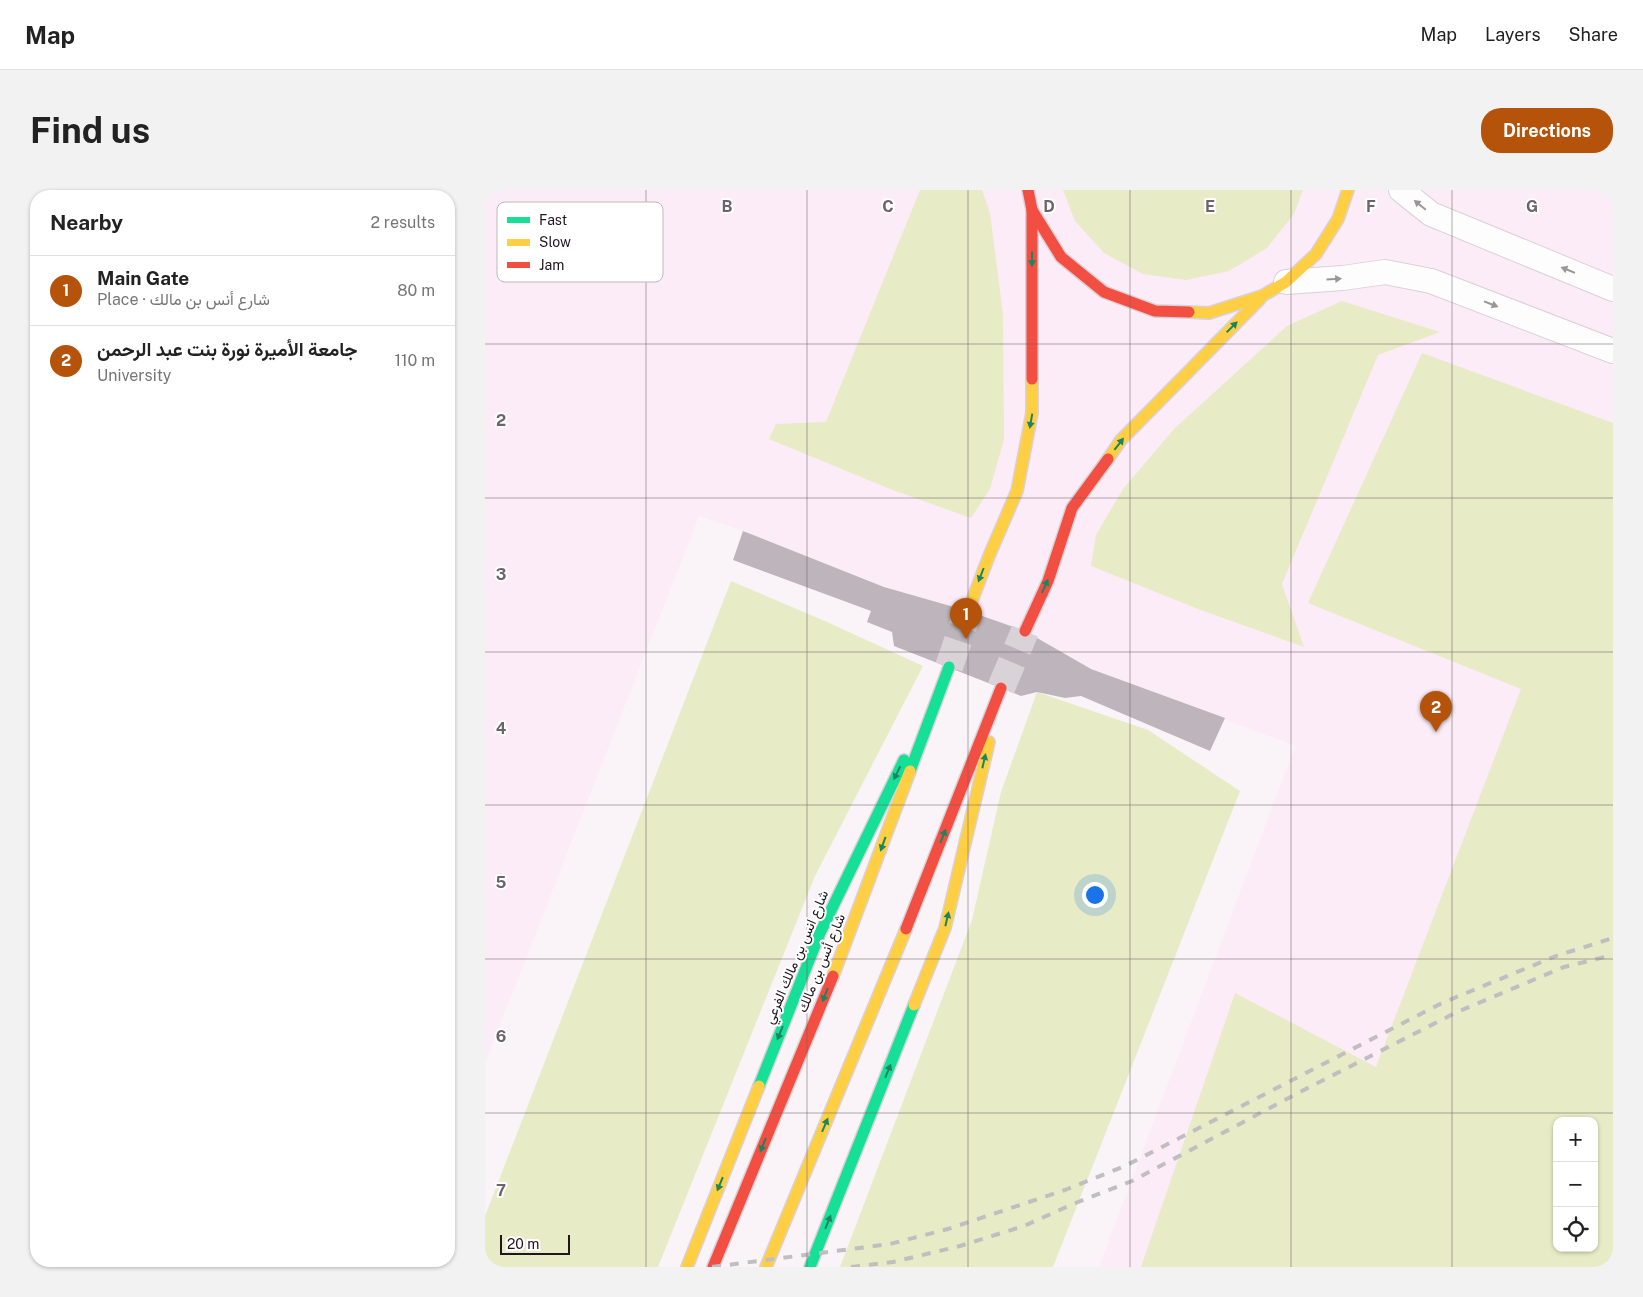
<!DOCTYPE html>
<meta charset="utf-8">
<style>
body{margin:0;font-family:"Public Sans",Vazirmatn,sans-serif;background:#f2f2f2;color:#222}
.controls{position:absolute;right:15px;bottom:15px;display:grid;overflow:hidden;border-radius:10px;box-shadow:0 1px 4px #0004}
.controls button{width:45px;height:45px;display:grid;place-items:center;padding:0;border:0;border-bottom:1px solid #e0e0e0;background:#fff;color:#222;font:25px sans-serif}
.scale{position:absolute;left:15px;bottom:12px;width:70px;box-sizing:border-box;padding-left:5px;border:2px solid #21151e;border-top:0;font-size:14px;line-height:18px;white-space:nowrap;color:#21151e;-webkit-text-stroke:4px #fff;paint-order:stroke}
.you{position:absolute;left:609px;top:704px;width:18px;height:18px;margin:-12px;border:4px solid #fff;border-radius:50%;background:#1a73e8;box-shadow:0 0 0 8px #1a73e833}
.badge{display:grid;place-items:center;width:32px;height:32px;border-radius:50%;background:#b45309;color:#fff;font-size:16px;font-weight:700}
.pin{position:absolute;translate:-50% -41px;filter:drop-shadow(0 1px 2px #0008)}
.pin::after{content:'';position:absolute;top:26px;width:18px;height:15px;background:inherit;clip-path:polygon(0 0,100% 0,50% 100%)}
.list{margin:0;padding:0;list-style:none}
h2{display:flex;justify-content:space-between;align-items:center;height:65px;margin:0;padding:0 20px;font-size:21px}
h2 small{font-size:16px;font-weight:400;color:#767676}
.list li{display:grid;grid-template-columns:32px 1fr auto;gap:15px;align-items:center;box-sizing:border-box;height:70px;padding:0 20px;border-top:1px solid #e0e0e0}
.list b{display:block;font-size:19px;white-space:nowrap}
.list p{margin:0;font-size:16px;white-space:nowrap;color:#767676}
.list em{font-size:16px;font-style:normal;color:#767676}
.icon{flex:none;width:28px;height:28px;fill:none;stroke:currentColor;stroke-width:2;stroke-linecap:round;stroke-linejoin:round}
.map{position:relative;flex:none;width:1128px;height:1077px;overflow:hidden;border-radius:20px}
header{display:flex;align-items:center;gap:30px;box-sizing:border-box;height:70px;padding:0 25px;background:#fff;border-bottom:1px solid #e0e0e0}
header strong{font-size:24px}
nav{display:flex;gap:28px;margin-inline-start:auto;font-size:18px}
.intro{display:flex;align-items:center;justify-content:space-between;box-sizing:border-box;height:120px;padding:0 30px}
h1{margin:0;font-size:35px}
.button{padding:12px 22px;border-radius:20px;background:#b45309;color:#fff;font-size:18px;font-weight:700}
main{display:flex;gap:30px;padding:0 30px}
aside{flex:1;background:#fff;border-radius:20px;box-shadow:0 1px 4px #0004}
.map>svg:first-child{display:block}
</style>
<header>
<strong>Map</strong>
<nav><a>Map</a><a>Layers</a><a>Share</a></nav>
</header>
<div class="intro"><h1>Find us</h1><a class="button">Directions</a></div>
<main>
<aside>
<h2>Nearby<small>2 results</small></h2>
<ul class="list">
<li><span class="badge">1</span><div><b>Main Gate</b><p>Place · شارع أنس بن مالك</p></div><em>80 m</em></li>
<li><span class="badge">2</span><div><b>جامعة الأميرة نورة بنت عبد الرحمن</b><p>University</p></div><em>110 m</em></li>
</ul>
</aside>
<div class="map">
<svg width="1128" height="1077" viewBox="0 0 1128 1077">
<rect width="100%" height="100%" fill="#faf4f8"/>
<path fill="#fcecf7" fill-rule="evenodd" d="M0,0H1128V1077H614L810,556L606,479L540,441L483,421L399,397L258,341L214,326L0,873ZM1072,931H1109V1058H1072Z"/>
<g fill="#e7ebc6" fill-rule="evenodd">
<polygon points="435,0 497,0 505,23 518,124 519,249 505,299 486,328 405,299 284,249 291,234 341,232"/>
<polygon points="578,0 818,0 809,24 782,58 744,81 701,90 658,84 619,63 590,31"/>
<polygon points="857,111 955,142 893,165 797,394 819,457 713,419 606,376 611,345 638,299 689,239 802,136"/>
<path d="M937,163L1128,233V1077H656L750,803L891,877L1036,499L823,413ZM1072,931H1109V1058H1072Z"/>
<polygon points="246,391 342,432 438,476 330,686 173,1077 0,1077 0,1026"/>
<polygon points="552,502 663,540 755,601 568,1077 355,1077 487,730 516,602"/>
</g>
<polygon fill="#beb5bc" points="258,341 399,397 483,421 540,441 606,479 740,528 725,561 596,506 580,508 552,502 536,506 516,498 409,456 407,442 382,432 386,421 248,370"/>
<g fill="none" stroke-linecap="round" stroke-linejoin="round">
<g stroke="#d9d3d7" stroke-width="28" stroke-dasharray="28 14" stroke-linecap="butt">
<polyline points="464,477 483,421"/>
<polyline points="516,498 540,441"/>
</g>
<g stroke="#dad1d7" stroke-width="26">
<g id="street">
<polyline points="916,0 946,24 1128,99"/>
<polyline points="801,92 858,88 900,82 946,91 1128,161"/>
</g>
</g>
<g stroke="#dad1d7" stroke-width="14">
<g id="fast">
<polyline points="425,581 464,477"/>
<polyline points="274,896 335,743 419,570"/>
<polyline points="325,1077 429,815"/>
</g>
</g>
<g stroke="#dad1d7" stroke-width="14">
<g id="slow">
<polyline points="704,122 724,123 777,106 801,92 831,64 853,29 863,0"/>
<polyline points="623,269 636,250 775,109"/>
<polyline points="483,421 504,366 532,301 547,223 547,189"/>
<polyline points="348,786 425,581"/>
<polyline points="429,815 460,738 504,552"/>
<polyline points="202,1077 274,896"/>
<polyline points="281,1077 421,739"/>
</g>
</g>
<g stroke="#dad1d7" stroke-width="14">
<g id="jam">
<polyline points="543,0 547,20 576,67 619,102 670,121 704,122"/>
<polyline points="547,20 547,189"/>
<polyline points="540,441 563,391 587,318 623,269"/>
<polyline points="421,739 516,498"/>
<polyline points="228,1077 348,786"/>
</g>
</g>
<use href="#street" stroke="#fefdfe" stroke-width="24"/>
<use href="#fast" stroke="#16e098" stroke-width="11"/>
<use href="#slow" stroke="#ffcf43" stroke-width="11"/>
<use href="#jam" stroke="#f24e42" stroke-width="11"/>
<g stroke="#c0bec0" stroke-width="4" stroke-dasharray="9 9" stroke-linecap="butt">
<polyline points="227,1077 405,1054 463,1039 580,1000 640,976 957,813 1071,766 1128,748"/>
<polyline points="366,1077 408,1072 475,1056 539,1036 588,1014 647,991 815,902 972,822 1079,777 1128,765"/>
</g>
</g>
<defs><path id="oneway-solid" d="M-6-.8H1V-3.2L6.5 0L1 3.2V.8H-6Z" transform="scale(1.25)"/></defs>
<g fill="#9b9599">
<use href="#oneway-solid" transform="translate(935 15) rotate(-141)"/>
<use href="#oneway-solid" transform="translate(1083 80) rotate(-158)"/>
<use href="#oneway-solid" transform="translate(849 89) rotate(-4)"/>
<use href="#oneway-solid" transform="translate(1006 114) rotate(21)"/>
</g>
<g fill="#1b8561">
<use href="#oneway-solid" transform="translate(547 69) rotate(90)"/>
<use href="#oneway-solid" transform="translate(747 137) rotate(-45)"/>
<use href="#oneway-solid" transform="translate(546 231) rotate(100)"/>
<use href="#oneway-solid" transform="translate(634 254) rotate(-52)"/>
<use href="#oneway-solid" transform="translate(496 385) rotate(111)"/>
<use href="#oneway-solid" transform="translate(560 396) rotate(-66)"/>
<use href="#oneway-solid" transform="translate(499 571) rotate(-77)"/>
<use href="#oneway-solid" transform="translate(412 583) rotate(116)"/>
<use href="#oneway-solid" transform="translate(458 646) rotate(-69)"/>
<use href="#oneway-solid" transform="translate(398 654) rotate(110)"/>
<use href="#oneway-solid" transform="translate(462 729) rotate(-77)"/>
<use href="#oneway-solid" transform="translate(340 805) rotate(112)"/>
<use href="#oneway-solid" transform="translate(295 843) rotate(112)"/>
<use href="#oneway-solid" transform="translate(403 881) rotate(-68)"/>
<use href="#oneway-solid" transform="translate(340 935) rotate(-67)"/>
<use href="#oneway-solid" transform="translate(278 955) rotate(112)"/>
<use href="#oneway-solid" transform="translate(235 994) rotate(112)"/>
<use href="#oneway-solid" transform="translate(343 1032) rotate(-68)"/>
</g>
<path fill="none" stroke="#6d636a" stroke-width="1" stroke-opacity="0.55" d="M161,0V1077M322,0V1077M483,0V1077M645,0V1077M806,0V1077M967,0V1077M0,154H1128M0,308H1128M0,462H1128M0,615H1128M0,769H1128M0,923H1128"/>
<g text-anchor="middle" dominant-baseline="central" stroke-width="4" stroke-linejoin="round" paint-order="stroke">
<g font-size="14" fill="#21151e" stroke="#fff">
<text transform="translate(311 767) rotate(-67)">شارع انس بن مالك الفرعي</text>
<text transform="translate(336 773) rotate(-68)">شارع أنس بن مالك</text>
</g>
</g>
<rect x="12" y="12" width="166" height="80" rx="8" fill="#fff" stroke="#bcb9bc" stroke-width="1"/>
<rect x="22" y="27" width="23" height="6" fill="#16e098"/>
<rect x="22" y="49" width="23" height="7" fill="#ffcf43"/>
<rect x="22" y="72" width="23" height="6" fill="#f24e42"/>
<g font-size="14" fill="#21151e">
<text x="54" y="35">Fast</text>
<text x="54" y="57">Slow</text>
<text x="54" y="80">Jam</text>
</g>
<g font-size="16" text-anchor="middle" font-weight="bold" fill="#6d636a" stroke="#fff" stroke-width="4" stroke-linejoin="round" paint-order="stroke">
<text x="242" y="22">B</text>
<text x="403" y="22">C</text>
<text x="564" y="22">D</text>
<text x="725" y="22">E</text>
<text x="886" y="22">F</text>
<text x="1047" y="22">G</text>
<text x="16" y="236">2</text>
<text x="16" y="390">3</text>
<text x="16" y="544">4</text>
<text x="16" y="698">5</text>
<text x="16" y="852">6</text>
<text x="16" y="1006">7</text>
</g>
</svg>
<div class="controls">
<button>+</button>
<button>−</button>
<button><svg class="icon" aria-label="locate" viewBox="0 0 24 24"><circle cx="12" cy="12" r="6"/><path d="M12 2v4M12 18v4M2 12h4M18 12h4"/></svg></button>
</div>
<div class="scale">20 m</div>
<div class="you"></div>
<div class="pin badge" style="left:481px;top:449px">1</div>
<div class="pin badge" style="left:951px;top:542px">2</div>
</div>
</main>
